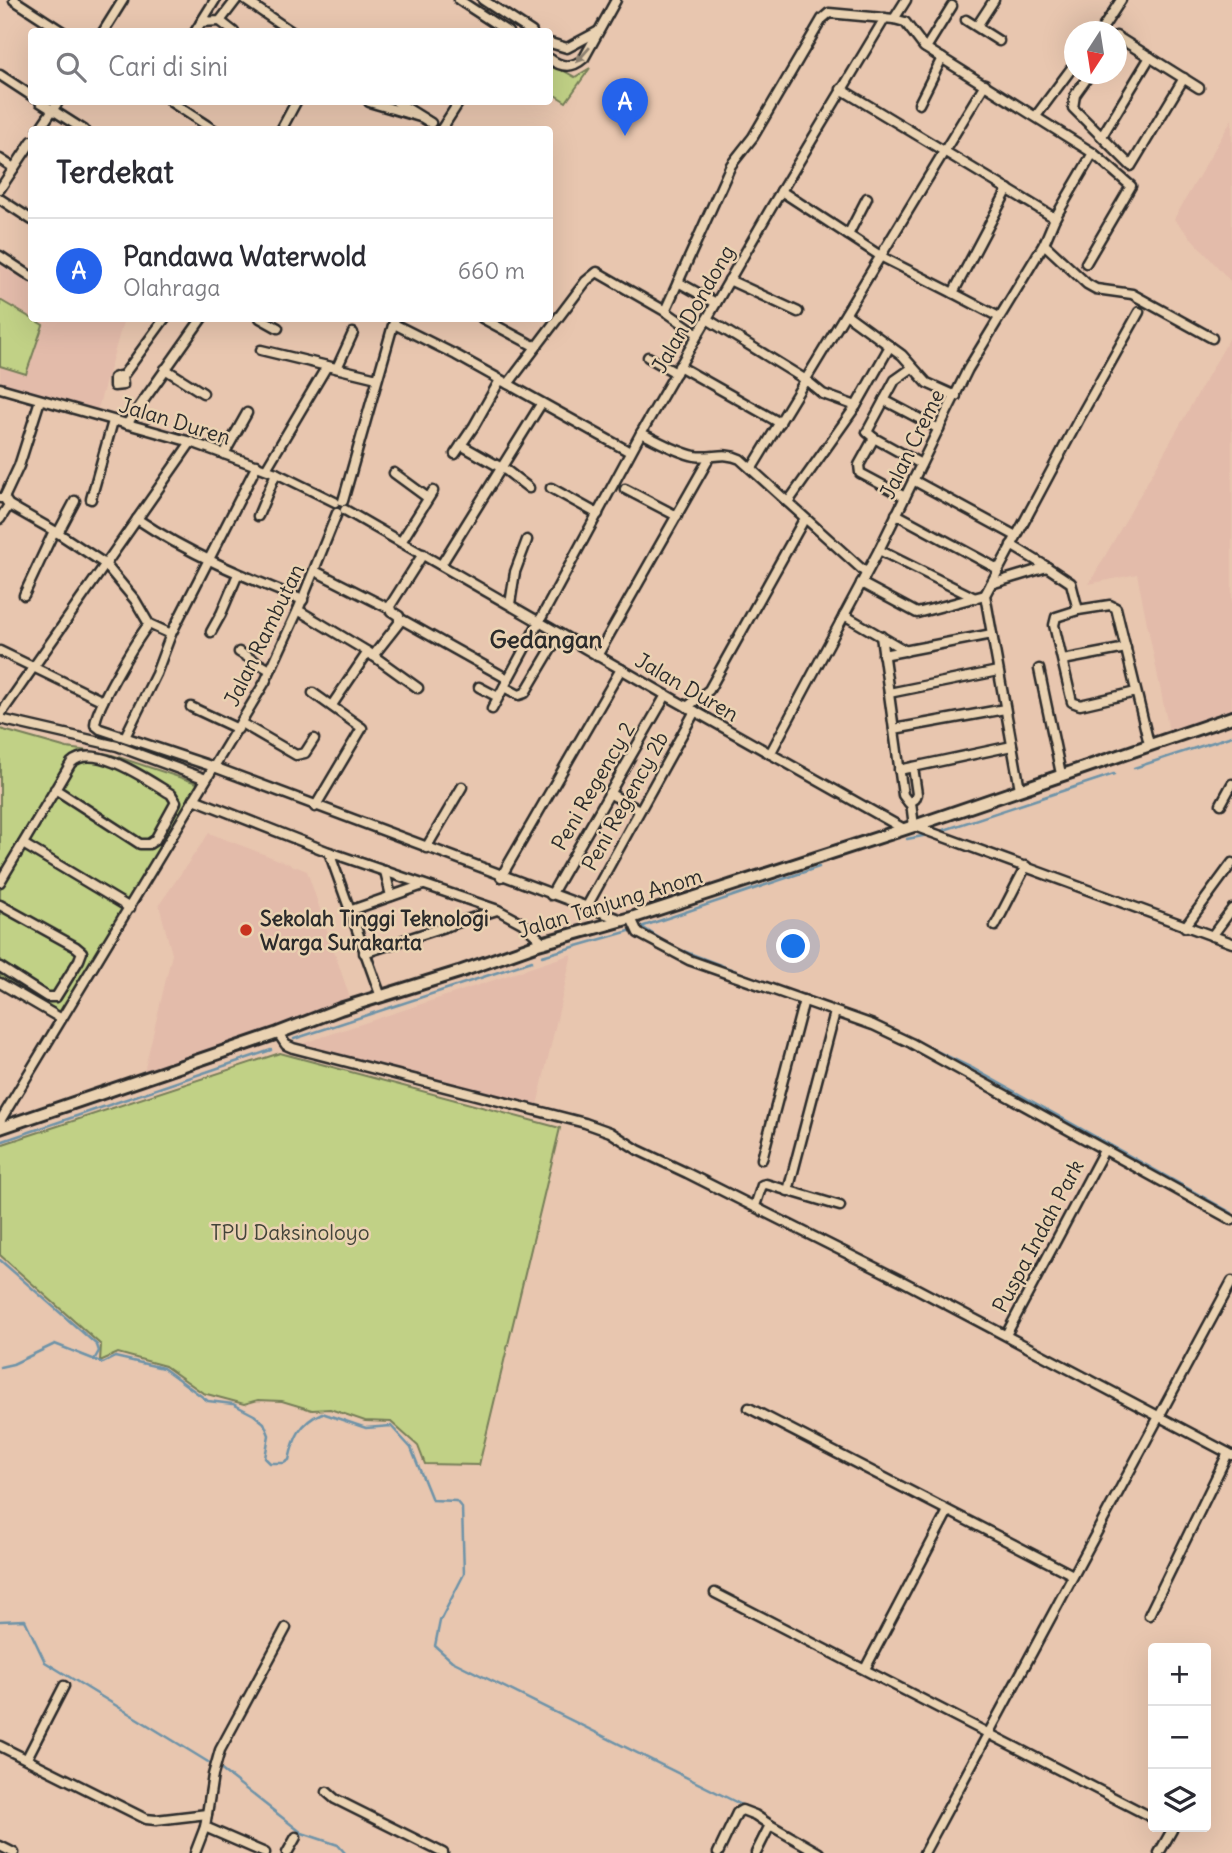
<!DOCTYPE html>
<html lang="id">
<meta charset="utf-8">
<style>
body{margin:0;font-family:Delius,sans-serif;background:#f7f7f7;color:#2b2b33}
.controls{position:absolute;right:21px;bottom:21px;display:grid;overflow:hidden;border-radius:7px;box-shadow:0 7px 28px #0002}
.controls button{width:63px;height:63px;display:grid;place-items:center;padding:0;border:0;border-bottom:2px solid #e1e1e2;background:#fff;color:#2b2b33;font:35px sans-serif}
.compass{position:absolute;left:1064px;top:21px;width:63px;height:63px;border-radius:50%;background:#fff;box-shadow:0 7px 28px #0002;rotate:192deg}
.you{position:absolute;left:794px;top:947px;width:24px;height:24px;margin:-18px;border:5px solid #fff;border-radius:50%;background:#1a73e8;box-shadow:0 0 0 10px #1a73e833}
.badge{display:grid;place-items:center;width:46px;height:46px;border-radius:50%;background:#2563eb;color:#fff;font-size:23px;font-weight:700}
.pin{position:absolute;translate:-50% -58px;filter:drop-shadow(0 2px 4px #0008)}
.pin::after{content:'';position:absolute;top:37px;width:24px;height:21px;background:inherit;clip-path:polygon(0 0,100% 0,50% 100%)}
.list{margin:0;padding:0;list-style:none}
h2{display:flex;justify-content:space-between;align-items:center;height:91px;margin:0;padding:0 28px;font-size:30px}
h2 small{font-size:23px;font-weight:400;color:#7c7c81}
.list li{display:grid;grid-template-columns:46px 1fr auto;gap:21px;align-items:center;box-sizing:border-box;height:105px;padding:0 28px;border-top:2px solid #e1e1e2}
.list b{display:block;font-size:26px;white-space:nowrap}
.list p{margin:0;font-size:23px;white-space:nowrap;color:#7c7c81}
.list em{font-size:23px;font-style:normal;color:#7c7c81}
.icon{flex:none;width:38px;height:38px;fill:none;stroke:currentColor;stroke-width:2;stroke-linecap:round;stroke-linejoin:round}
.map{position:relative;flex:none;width:1232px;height:1853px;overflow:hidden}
.search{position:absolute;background:#fff;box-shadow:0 7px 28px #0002;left:28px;top:28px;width:525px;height:77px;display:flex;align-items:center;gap:18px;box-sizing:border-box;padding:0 24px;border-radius:7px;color:#7c7c81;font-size:26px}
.panel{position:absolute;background:#fff;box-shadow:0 7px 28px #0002;left:28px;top:126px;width:525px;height:196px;border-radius:7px}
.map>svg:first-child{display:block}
</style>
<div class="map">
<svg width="1232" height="1853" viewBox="0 0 1232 1853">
<rect width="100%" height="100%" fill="#e8c6af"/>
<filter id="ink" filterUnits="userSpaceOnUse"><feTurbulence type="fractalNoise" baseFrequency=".0143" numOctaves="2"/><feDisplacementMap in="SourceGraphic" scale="14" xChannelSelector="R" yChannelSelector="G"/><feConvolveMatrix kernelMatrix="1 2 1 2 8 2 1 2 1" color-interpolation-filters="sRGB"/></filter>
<g filter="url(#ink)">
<g fill="#e3bbaa">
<polygon points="1232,119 1232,283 1174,219"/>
<polygon points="0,265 31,284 32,318 124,319 96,415 0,389"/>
<polygon points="1232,334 1232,712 1169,731 1137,574 1089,584"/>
<polygon points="209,833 307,871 352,1004 144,1072 172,954 159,905"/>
<polygon points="572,954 536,1110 295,1046"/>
</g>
<g fill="#c1d186" stroke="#767e58" stroke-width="2">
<polygon points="550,63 575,77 590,68 566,102 550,92"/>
<polygon points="0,300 43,325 26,374 0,366"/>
<polygon points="0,729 67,748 109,754 203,785 64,1016 0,978"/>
<polygon points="280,1053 560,1128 479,1465 425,1464 418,1446 391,1422 365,1421 330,1409 312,1410 282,1401 258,1400 244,1404 203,1393 165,1366 118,1353 100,1361 101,1345 0,1255 0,1145"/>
</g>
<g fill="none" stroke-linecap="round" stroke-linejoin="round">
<g stroke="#6e93a8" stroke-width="2.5">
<polyline points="1134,768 1232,736"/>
<polyline points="938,832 1114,774"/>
<polyline points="907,839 928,835"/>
<polyline points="642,927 673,947 805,997"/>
<polyline points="542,956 626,932 819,867"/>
<polyline points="294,1039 532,961"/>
<polyline points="922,1044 974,1069 1232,1213"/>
<polyline points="0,1142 271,1050"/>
<polyline points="0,1260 97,1345 99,1351 94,1360"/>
<path d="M0,1367L13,1364L55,1344L103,1363L115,1357L163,1368L208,1401L233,1404L254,1415L264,1423L269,1435L265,1458L270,1463H284L289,1460C294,1437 300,1423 322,1413L366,1428L391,1426L411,1448L432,1500L456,1501L462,1508L464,1574L440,1621L435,1646L452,1661L742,1805"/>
<polyline points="0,1621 25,1620 45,1662 213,1765"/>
<polyline points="219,1768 302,1833 338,1845 345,1853"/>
</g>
<g stroke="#2b2b2b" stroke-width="13">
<g id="street">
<polyline points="14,0 63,32"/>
<polyline points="245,0 292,32"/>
<polyline points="459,0 508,32"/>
<polyline points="483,0 532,32"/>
<polyline points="894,19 906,0"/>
<polyline points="966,20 999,41"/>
<polyline points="220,21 234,32"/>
<polyline points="201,22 220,21 236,0"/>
<polyline points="977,26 994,0"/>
<polyline points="103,32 123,0"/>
<polyline points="195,32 215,0"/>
<polyline points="1100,32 1121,0"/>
<polyline points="1116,36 1199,88"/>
<polyline points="550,43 567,48 597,32"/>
<polyline points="926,48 952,6"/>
<path d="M550,59C562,68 573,68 584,58L616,0"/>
<polyline points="1090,74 1075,95 1073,108 1131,166 1184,78"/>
<polyline points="0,75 32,96"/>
<polyline points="841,89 1055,218"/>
<polyline points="40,102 84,130"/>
<polyline points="171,102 214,130"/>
<polyline points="369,102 420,117"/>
<polyline points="397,102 431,123"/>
<polyline points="919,104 942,58"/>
<polyline points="1036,116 1074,65"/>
<polyline points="39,130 58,102"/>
<polyline points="281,130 296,102"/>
<polyline points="441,130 459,102"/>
<polyline points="1102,136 1150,57"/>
<polyline points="0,159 14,168"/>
<polyline points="0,189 32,141"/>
<polyline points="781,191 882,257 953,293 1008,189"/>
<polyline points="0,199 32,220"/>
<polyline points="848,235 867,198"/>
<polyline points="1044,244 1087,284 1096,289 1132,294 1212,338"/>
<polyline points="0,256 32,277"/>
<polyline points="729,280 798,312"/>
<polyline points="678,282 716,303"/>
<polyline points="953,293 999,317"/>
<polyline points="665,311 731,165 753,137 822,19 829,13 894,19 905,22 924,47 1093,153 1131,186 1086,263"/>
<polyline points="846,314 902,355 927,383 956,396"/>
<polyline points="260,318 278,328"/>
<polyline points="482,318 536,347"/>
<polyline points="707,319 806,380 823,394 856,406"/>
<polyline points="394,324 456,355 630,452"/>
<polyline points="261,350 377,378"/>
<polyline points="648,357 676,373"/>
<polyline points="679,366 780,423"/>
<polyline points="337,368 353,333"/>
<polyline points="912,368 895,380 867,432 874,438 921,464"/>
<polyline points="165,369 203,393"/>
<polyline points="122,377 119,376 114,378 114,386 123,385 122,377 165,318"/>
<polyline points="508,384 586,281 597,272 665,311 698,334"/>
<polyline points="0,388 191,442 276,473 335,502"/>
<polyline points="884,400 939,429"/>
<polyline points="127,424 202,318"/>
<path d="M641,433C658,441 676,452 695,456C712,459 724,451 740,459L866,573"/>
<polyline points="874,438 859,465 860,473 905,497"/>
<polyline points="461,445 507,471 529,488"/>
<polyline points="224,454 247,413"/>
<polyline points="455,454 474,426 500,380"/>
<polyline points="752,468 985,84"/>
<polyline points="266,469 327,366"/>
<polyline points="394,473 428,498"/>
<polyline points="913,480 1016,536"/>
<polyline points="551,488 598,514"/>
<polyline points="625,489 677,516"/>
<polyline points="0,498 4,498 9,505 58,533 105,564 135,600 149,624 171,634"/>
<polyline points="4,498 19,466 40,400"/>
<polyline points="91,499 113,421"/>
<polyline points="343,501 395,318"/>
<polyline points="788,502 856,406 890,346"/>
<polyline points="345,510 666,695 904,829"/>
<polyline points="896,514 998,569"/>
<polyline points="258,516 276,473"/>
<polyline points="0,519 9,505"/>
<path d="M137,519C189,554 245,577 303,600"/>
<polyline points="58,533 75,501"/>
<polyline points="401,542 433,491"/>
<polyline points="1011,545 1047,567"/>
<polyline points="879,550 975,598"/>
<polyline points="441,565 541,404"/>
<polyline points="315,571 390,609"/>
<polyline points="861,583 917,613 985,595"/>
<polyline points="991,584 1047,567 1071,583 1078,610"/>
<polyline points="24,595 54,531"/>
<polyline points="510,604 515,572 527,540"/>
<polyline points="298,610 368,652 418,688"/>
<polyline points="844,615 906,651"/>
<polyline points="399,618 508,679"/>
<path d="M149,624C137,639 95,708 95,725L100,729L214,767L622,920"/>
<polyline points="211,632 221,614 238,574"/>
<polyline points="881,636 903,795 909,803 915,799 917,794 913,767"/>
<polyline points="0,651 103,701"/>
<polyline points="239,652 270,670"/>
<polyline points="883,655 992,634"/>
<polyline points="373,656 399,623 399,616 391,611 390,606 423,554"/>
<polyline points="597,656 707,462"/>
<polyline points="1063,660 1126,648"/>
<polyline points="1039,669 1061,774"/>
<polyline points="479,687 498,697"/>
<polyline points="504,687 519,695 525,693 560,634"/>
<polyline points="1136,692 1080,705 1072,702 1054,625 1056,617 1078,610 1110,605 1116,608 1149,744"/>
<polyline points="313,693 362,728 315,807"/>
<polyline points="889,693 998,671"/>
<polyline points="332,705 368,652"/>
<polyline points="191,707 238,729"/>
<polyline points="687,707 709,690 802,523"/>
<polyline points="492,709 641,433 771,208 885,18"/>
<polyline points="0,715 191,442"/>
<polyline points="0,719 117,746 206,779"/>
<polyline points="241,723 296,755 305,753 314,739"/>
<polyline points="894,729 1005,709"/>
<polyline points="125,737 156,674 171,634 257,465"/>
<polyline points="770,754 879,550 968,369 1044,244 1055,218 1093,153"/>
<polyline points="899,770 1012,746"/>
<polyline points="1020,789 985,595 1079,419 1139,312"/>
<polyline points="609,793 639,810"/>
<polyline points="194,799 329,852 498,910 522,923 544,943"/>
<polyline points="911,803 914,826 1232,943"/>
<polyline points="1221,804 1232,784"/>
<polyline points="23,844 130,908"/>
<polyline points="426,848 462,787"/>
<polyline points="329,852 381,997"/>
<polyline points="385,871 391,896"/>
<polyline points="501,877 621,669"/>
<path d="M0,882L71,763C94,741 149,781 171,794L176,802L155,840L149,844H140L55,789"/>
<polyline points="551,895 666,695"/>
<polyline points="0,905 76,947 82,952 79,960 56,997 47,997 0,967"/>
<polyline points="586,908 695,711"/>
<polyline points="349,911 423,885"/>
<polyline points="631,918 638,933 689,960 873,1025 911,1043 1232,1220"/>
<polyline points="995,926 1026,866"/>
<polyline points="1185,927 1232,863"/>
<polyline points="1212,936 1232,909"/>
<polyline points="364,953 497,910"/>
<polyline points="0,983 60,1018"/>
<polyline points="278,1033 286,1045 293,1048 585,1123 610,1132 638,1150 687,1173 904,1282 1232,1455"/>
<polyline points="0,1121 265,682 298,610 337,513"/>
<polyline points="762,1159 804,1000"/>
<polyline points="788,1191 835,1012"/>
<polyline points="755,1206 762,1185 766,1184 840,1206"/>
<polyline points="1006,1335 1102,1154"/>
<polyline points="749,1408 1073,1575"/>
<polyline points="715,1593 1153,1818"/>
<polyline points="1149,1615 1228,1453"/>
<polyline points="865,1669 948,1511"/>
<polyline points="0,1746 146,1819 156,1820 207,1814"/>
<polyline points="27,1758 64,1686"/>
<polyline points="327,1792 335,1799 443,1853"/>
<polyline points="770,1825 819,1853"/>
<polyline points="205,1827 265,1853"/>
<polyline points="0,1846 14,1853"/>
<polyline points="195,1853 205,1827 213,1775 220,1750 286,1628"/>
<polyline points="287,1853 296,1837"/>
<polyline points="718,1853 737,1813 742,1810 755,1815 770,1825 756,1853"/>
<polyline points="924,1853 1232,1281"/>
<polyline points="1159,1853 1172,1830 1170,1827"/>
</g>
</g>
<g stroke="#2b2b2b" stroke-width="16">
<polyline id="secondary" points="0,1128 278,1033 340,1009 459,972 538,944 631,918 914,826 1232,717"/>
</g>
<use href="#street" stroke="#ead2b2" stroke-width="8"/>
<use href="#secondary" stroke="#ead2b2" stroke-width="10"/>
</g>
<defs><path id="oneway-solid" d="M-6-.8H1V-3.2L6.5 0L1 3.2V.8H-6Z" transform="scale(1.75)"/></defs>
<use fill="#8a7e6e" href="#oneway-solid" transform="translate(583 55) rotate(131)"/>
</g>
<circle fill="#c8321e" stroke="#ead2b2" stroke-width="2.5" cx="246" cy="930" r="7"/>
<g text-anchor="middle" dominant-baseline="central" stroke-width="5" stroke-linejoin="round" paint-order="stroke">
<g font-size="21" fill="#2b2b2b" stroke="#ead2b2">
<text transform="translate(693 309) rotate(-60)">Jalan Dondong</text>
<text transform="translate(175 421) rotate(17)">Jalan Duren</text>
<text transform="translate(912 444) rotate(-64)">Jalan Creme</text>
<text transform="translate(264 635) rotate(-64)">Jalan Rambutan</text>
<text transform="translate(687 687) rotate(30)">Jalan Duren</text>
<text transform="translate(593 786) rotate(-60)">Peni Regency 2</text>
<text transform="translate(625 801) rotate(-61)">Peni Regency 2b</text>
<text transform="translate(610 903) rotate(-17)">Jalan Tanjung Anom</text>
<text transform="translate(1038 1236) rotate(-62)">Puspa Indah Park</text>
</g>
<g font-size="21" font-weight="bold" fill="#2b2b2b" stroke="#ead2b2" text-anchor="start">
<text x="260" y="918">Sekolah Tinggi Teknologi<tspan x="260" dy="24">Warga Surakarta</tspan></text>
</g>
<g font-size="21" fill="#424439" stroke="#ead2b2">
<text x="290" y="1232">TPU Daksinoloyo</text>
</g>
<g font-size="24" font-weight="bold" fill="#2b2b2b" stroke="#ead2b2">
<text x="546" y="639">Gedangan</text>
</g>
</g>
</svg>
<div class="controls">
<button>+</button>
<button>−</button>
<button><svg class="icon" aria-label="layers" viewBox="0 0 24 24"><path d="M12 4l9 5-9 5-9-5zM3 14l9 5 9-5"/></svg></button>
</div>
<svg class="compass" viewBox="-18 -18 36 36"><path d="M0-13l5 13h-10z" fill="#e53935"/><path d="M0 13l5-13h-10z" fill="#7c7c81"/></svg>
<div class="you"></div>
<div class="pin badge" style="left:625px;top:136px">A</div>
<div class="search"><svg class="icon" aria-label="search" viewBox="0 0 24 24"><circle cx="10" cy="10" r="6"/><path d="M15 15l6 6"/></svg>Cari di sini</div>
<section class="panel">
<h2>Terdekat<small></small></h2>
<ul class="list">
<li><span class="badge">A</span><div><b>Pandawa Waterwold</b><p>Olahraga</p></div><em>660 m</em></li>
</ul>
</section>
</div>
